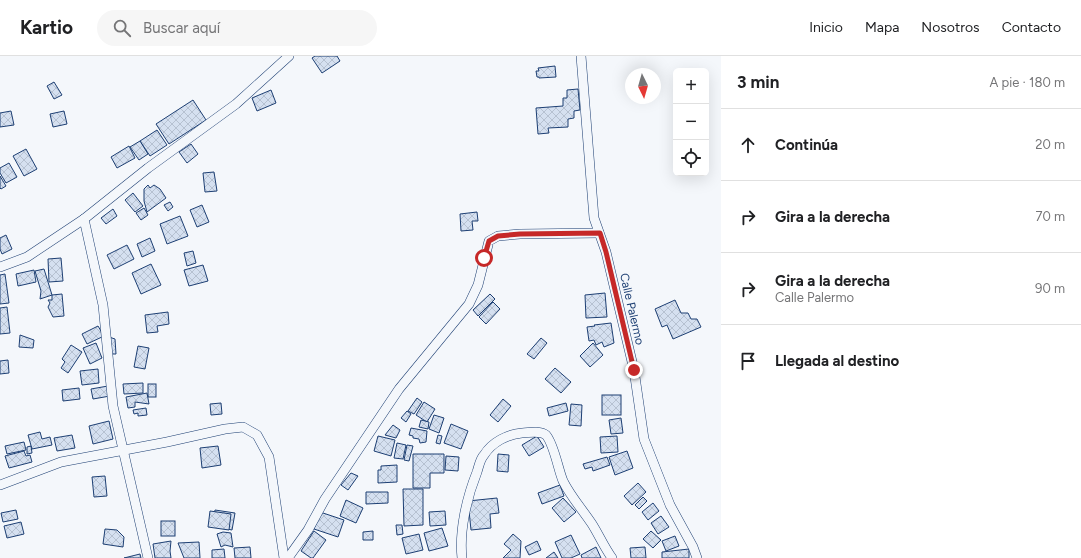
<!DOCTYPE html>
<html lang="es">
<meta charset="utf-8">
<style>
body{margin:0;font-family:Figtree,sans-serif;background:#f6f6f6;color:#202124}
.controls{position:absolute;right:12px;top:12px;display:grid;overflow:hidden;border-radius:6px;box-shadow:0 4px 16px #0002}
.controls button{width:36px;height:36px;display:grid;place-items:center;padding:0;border:0;border-bottom:1px solid #e0e0e0;background:#fff;color:#202124;font:20px sans-serif}
.compass{position:absolute;left:625px;top:12px;width:36px;height:36px;border-radius:50%;background:#fff;box-shadow:0 4px 16px #0002;rotate:175deg}
.stop{position:absolute;width:12px;height:12px;margin:-9px;border:3px solid #c62828;border-radius:50%;background:#fff}
.stop.end{background:#c62828;border-color:#fff;box-shadow:0 1px 4px #0008}
.list{margin:0;padding:0;list-style:none}
h2{display:flex;justify-content:space-between;align-items:center;height:52px;margin:0;padding:0 16px;font-size:17px}
h2 small{font-size:13px;font-weight:400;color:#757577}
.list li{display:grid;grid-template-columns:26px 1fr auto;gap:12px;align-items:center;box-sizing:border-box;height:72px;padding:0 16px;border-top:1px solid #e0e0e0}
.list b{display:block;font-size:15px;white-space:nowrap}
.list p{margin:0;font-size:13px;white-space:nowrap;color:#757577}
.list em{font-size:13px;font-style:normal;color:#757577}
.icon{flex:none;width:22px;height:22px;fill:none;stroke:currentColor;stroke-width:2;stroke-linecap:round;stroke-linejoin:round}
.map{position:relative;flex:none;width:721px;height:502px;overflow:hidden}
header{display:flex;align-items:center;gap:24px;box-sizing:border-box;height:56px;padding:0 20px;background:#fff;border-bottom:1px solid #e0e0e0}
header strong{font-size:19px}
nav{display:flex;gap:22px;margin-inline-start:auto;font-size:14px}
.search{width:280px;height:36px;background:#f6f6f6;display:flex;align-items:center;gap:10px;box-sizing:border-box;padding:0 14px;border-radius:22px;color:#757577;font-size:15px}
main{display:flex}
aside{flex:1;background:#fff}
.map>svg:first-child{display:block}
</style>
<header>
<strong>Kartio</strong>
<div class="search"><svg class="icon" aria-label="search" viewBox="0 0 24 24"><circle cx="10" cy="10" r="6"/><path d="M15 15l6 6"/></svg>Buscar aquí</div>
<nav><a>Inicio</a><a>Mapa</a><a>Nosotros</a><a>Contacto</a></nav>
</header>
<main>
<div class="map">
<svg width="721" height="502" viewBox="0 0 721 502">
<defs>
<pattern id="building-cross-hatch" width="8" height="8" patternUnits="userSpaceOnUse"><rect width="8" height="8" fill="#d5e0f0"/><path d="M0 0l8 8M0 8l8-8" fill="none" stroke="#b6c1d1"/></pattern>
</defs>
<rect width="100%" height="100%" fill="#f4f7fb"/>
<g fill="url(#building-cross-hatch)" stroke="#1d3f73">
<polygon points="315,0 337,0 340,5 322,17 312,2"/>
<polygon points="555,10 556,21 539,22 539,21 537,21 536,15 539,15 538,12"/>
<polygon points="54,26 62,39 54,43 47,30"/>
<polygon points="578,33 580,54 574,55 574,62 568,63 568,71 548,72 549,77 538,78 536,52 563,50 563,42 567,42 567,34"/>
<polygon points="271,34 276,47 257,55 252,42"/>
<polygon points="193,44 206,64 169,88 156,68"/>
<polygon points="11,55 14,69 0,71 0,57"/>
<polygon points="64,55 67,68 53,71 50,58"/>
<polygon points="157,74 167,89 150,100 140,85"/>
<polygon points="140,85 148,98 139,104 130,91"/>
<polygon points="191,88 198,98 187,107 179,96"/>
<polygon points="129,90 135,102 117,112 111,101"/>
<polygon points="26,93 37,113 24,120 13,100"/>
<polygon points="9,107 17,121 6,127 0,117 0,112"/>
<polygon points="214,116 217,135 205,136 203,117"/>
<polygon points="0,120 6,130 1,133 0,132"/>
<polygon points="148,129 150,132 154,129 160,133 166,142 147,156 144,145 144,133"/>
<polygon points="133,137 143,150 135,156 125,144"/>
<polygon points="170,146 173,151 168,155 164,149"/>
<polygon points="202,149 209,166 197,171 190,154"/>
<polygon points="144,152 148,159 141,164 136,157"/>
<polygon points="113,153 117,160 106,168 101,162"/>
<polygon points="477,156 478,165 472,165 473,174 461,175 460,158"/>
<polygon points="180,160 188,180 167,188 160,168"/>
<polygon points="6,179 12,193 2,198 0,193 0,182"/>
<polygon points="150,182 155,195 142,201 137,188"/>
<polygon points="127,189 134,203 114,213 107,199"/>
<polygon points="193,195 196,207 187,210 184,197"/>
<polygon points="61,202 63,225 49,226 48,203"/>
<polygon points="151,208 161,229 141,238 132,217"/>
<polygon points="203,209 208,225 189,230 184,214"/>
<polygon points="44,213 52,239 40,243 41,235 35,215"/>
<polygon points="34,214 36,226 18,230 16,218"/>
<polygon points="5,218 9,247 0,248 0,219"/>
<polygon points="605,237 607,261 586,262 585,239"/>
<polygon points="62,238 64,260 53,261 48,251 50,247 48,244 52,244 52,239"/>
<polygon points="490,238 495,243 478,260 473,254"/>
<polygon points="675,244 681,257 688,257 691,263 697,263 701,271 673,283 667,269 662,271 655,253"/>
<polygon points="493,246 500,253 486,268 479,261"/>
<polygon points="7,251 10,277 0,278 0,252"/>
<polygon points="168,256 169,268 157,270 158,276 147,277 145,259"/>
<polygon points="611,267 614,287 604,291 602,286 596,289 594,284 589,285 587,271 595,270 594,269"/>
<polygon points="98,270 104,280 87,288 82,278"/>
<polygon points="20,279 34,284 33,292 19,291"/>
<polygon points="109,281 115,283 116,298 110,298"/>
<polygon points="541,282 547,287 534,303 527,298"/>
<polygon points="96,287 102,302 90,308 83,292"/>
<polygon points="593,287 603,299 590,311 580,300"/>
<polygon points="71,289 82,296 68,317 61,312 65,306 62,303"/>
<polygon points="138,290 149,292 145,313 134,311"/>
<polygon points="8,304 9,317 0,318 0,305"/>
<polygon points="555,312 571,326 561,337 545,323"/>
<polygon points="98,313 99,327 82,329 80,315"/>
<polygon points="143,327 143,337 124,338 123,328"/>
<rect x="148" y="328" width="8" height="13"/>
<polygon points="108,330 110,340 93,343 91,333"/>
<polygon points="79,332 80,343 63,345 62,334"/>
<polygon points="147,337 149,348 135,346 135,351 128,352 126,341"/>
<rect x="602" y="339" width="19" height="20"/>
<polygon points="417,342 422,346 414,358 408,355"/>
<polygon points="503,343 511,350 498,366 490,359"/>
<polygon points="424,346 435,353 427,366 416,359"/>
<polygon points="221,347 222,358 211,359 210,348"/>
<polygon points="566,347 568,355 549,360 547,352"/>
<polygon points="571,348 582,349 581,370 569,369"/>
<polygon points="146,352 147,359 138,360 138,357 134,358 133,354"/>
<polygon points="407,355 411,358 406,366 401,362"/>
<polygon points="434,359 444,362 439,377 429,373"/>
<polygon points="621,362 623,377 611,378 609,364"/>
<polygon points="421,364 429,366 428,373 419,371"/>
<polygon points="109,365 113,383 93,388 89,370"/>
<polygon points="451,368 468,375 461,393 444,387"/>
<polygon points="393,369 400,374 396,382 385,379"/>
<polygon points="411,372 427,375 426,386 420,387 419,383 413,382 413,380 409,379"/>
<polygon points="40,376 42,383 50,381 52,389 32,393 28,379"/>
<polygon points="72,379 75,392 57,395 54,382"/>
<polygon points="438,379 442,380 440,388 436,387"/>
<polygon points="378,380 395,384 391,400 374,395"/>
<polygon points="537,380 544,391 529,400 522,389"/>
<polygon points="617,380 618,396 601,397 600,381"/>
<polygon points="24,386 26,394 7,398 5,390"/>
<polygon points="397,387 406,389 403,403 394,402"/>
<polygon points="407,389 413,390 409,405 404,404"/>
<polygon points="31,390 32,397 27,398 27,391"/>
<polygon points="218,390 221,409 202,412 200,392"/>
<polygon points="24,395 26,400 30,399 32,406 9,412 5,400"/>
<polygon points="627,395 633,412 615,419 609,401"/>
<polygon points="413,398 444,398 444,417 430,417 430,432 413,432"/>
<polygon points="498,398 509,399 508,416 497,415"/>
<polygon points="446,400 459,401 458,415 445,414"/>
<polygon points="607,401 610,409 593,415 592,411 585,413 583,408"/>
<polygon points="397,409 397,426 378,427 378,414 381,414 381,410"/>
<polygon points="351,417 358,420 348,434 341,429"/>
<polygon points="105,420 107,440 94,441 92,421"/>
<polygon points="638,427 646,436 632,449 624,440"/>
<polygon points="560,429 564,440 542,448 538,437"/>
<polygon points="403,433 423,433 423,469 404,470"/>
<polygon points="366,436 388,436 388,447 366,448"/>
<polygon points="643,441 647,445 639,453 635,449"/>
<polygon points="497,442 499,457 490,458 491,472 471,474 468,445"/>
<polygon points="563,442 576,456 564,466 552,452"/>
<polygon points="346,444 363,452 356,467 340,460"/>
<polygon points="653,447 659,455 648,464 642,456"/>
<polygon points="16,454 18,463 3,466 1,457"/>
<polygon points="215,454 235,457 232,474 212,470"/>
<polygon points="210,455 231,458 229,474 208,471"/>
<polygon points="445,455 446,469 430,470 429,456"/>
<polygon points="320,456 344,464 338,481 314,473"/>
<polygon points="661,460 669,471 658,478 651,467"/>
<rect x="161" y="465" width="14" height="15"/>
<polygon points="21,466 24,478 7,482 4,470"/>
<polygon points="396,469 402,469 403,478 397,479"/>
<polygon points="442,472 448,490 429,495 424,477"/>
<polygon points="105,473 117,474 124,481 123,491 103,488"/>
<polygon points="314,475 326,484 313,502 311,502 301,495"/>
<polygon points="373,475 373,484 363,484 363,476"/>
<polygon points="651,475 661,484 653,492 643,483"/>
<polygon points="223,476 231,477 233,491 225,489 221,491 217,478"/>
<polygon points="419,478 423,494 406,498 402,482"/>
<polygon points="513,478 521,485 520,502 503,502 511,494 504,488"/>
<polygon points="571,479 580,498 571,502 562,502 555,486"/>
<polygon points="675,480 679,490 666,495 662,485"/>
<polygon points="171,485 170,495 171,502 155,502 153,488"/>
<polygon points="537,485 541,494 529,499 525,491"/>
<polygon points="199,486 200,502 184,502 178,487"/>
<polygon points="250,491 251,502 235,502 234,492"/>
<polygon points="596,491 601,502 582,502 581,499"/>
<polygon points="645,491 646,502 631,502 630,492"/>
<polygon points="224,493 225,502 212,502 212,494"/>
<polygon points="689,493 689,502 662,502 662,496"/>
<polygon points="554,496 558,502 546,502"/>
<polygon points="140,498 141,502 124,502"/>
</g>
<g fill="none" stroke-linecap="round" stroke-linejoin="round">
<g stroke="#1d3f73" stroke-width="10">
<g id="street">
<polyline points="581,0 594,162 606,196 634,314 644,383 670,449 693,491 697,502"/>
<polyline points="84,163 103,249 113,350 148,502"/>
<polyline points="0,211 27,201 84,163 148,112 236,48 289,0"/>
<polyline points="0,429 61,406 167,386 225,373 243,371 257,379 269,401 284,502"/>
<polyline points="288,502 308,474 325,443 399,333 469,248 478,229 489,185 498,180 520,178 599,177"/>
<path d="M462,502C459,474 467,441 477,416C479,410 480,403 484,399C492,386 508,378 522,377C529,377 540,374 546,379C554,388 558,413 563,425C571,441 582,453 592,468C599,479 604,491 612,502"/>
</g>
</g>
<use href="#street" stroke="#f4f7fb" stroke-width="9"/>
</g>
<g fill="none" stroke-linecap="round" stroke-linejoin="round">
<polyline stroke="#c62828" stroke-width="5" points="484,202 489,185 498,180 520,178 600,177 606,196 634,314"/>
</g>
<g text-anchor="middle" dominant-baseline="central" stroke-width="3" stroke-linejoin="round" paint-order="stroke">
<g font-size="12" fill="#1d3f73" stroke="#f4f7fb">
<text transform="translate(632 253) rotate(77)">Calle Palermo</text>
</g>
</g>
</svg>
<div class="controls">
<button>+</button>
<button>−</button>
<button><svg class="icon" aria-label="locate" viewBox="0 0 24 24"><circle cx="12" cy="12" r="6"/><path d="M12 2v4M12 18v4M2 12h4M18 12h4"/></svg></button>
</div>
<svg class="compass" viewBox="-18 -18 36 36"><path d="M0-13l5 13h-10z" fill="#e53935"/><path d="M0 13l5-13h-10z" fill="#757577"/></svg>
<div class="stop" style="left:484px;top:202px"></div>
<div class="stop end" style="left:634px;top:314px"></div>
</div>
<aside>
<h2>3 min<small>A pie · 180 m</small></h2>
<ul class="list">
<li><svg class="icon" aria-label="ahead" viewBox="0 0 24 24"><path d="M12 20V5M6 11l6-6 6 6"/></svg><div><b>Continúa</b></div><em>20 m</em></li>
<li><svg class="icon" aria-label="right" viewBox="0 0 24 24"><path d="M7 20v-9h11M14 6l5 5-5 5"/></svg><div><b>Gira a la derecha</b></div><em>70 m</em></li>
<li><svg class="icon" aria-label="right" viewBox="0 0 24 24"><path d="M7 20v-9h11M14 6l5 5-5 5"/></svg><div><b>Gira a la derecha</b><p>Calle Palermo</p></div><em>90 m</em></li>
<li><svg class="icon" aria-label="arrive" viewBox="0 0 24 24"><path d="M6 21V4h12l-3 4 3 4H6"/></svg><div><b>Llegada al destino</b></div></li>
</ul>
</aside>
</main>
